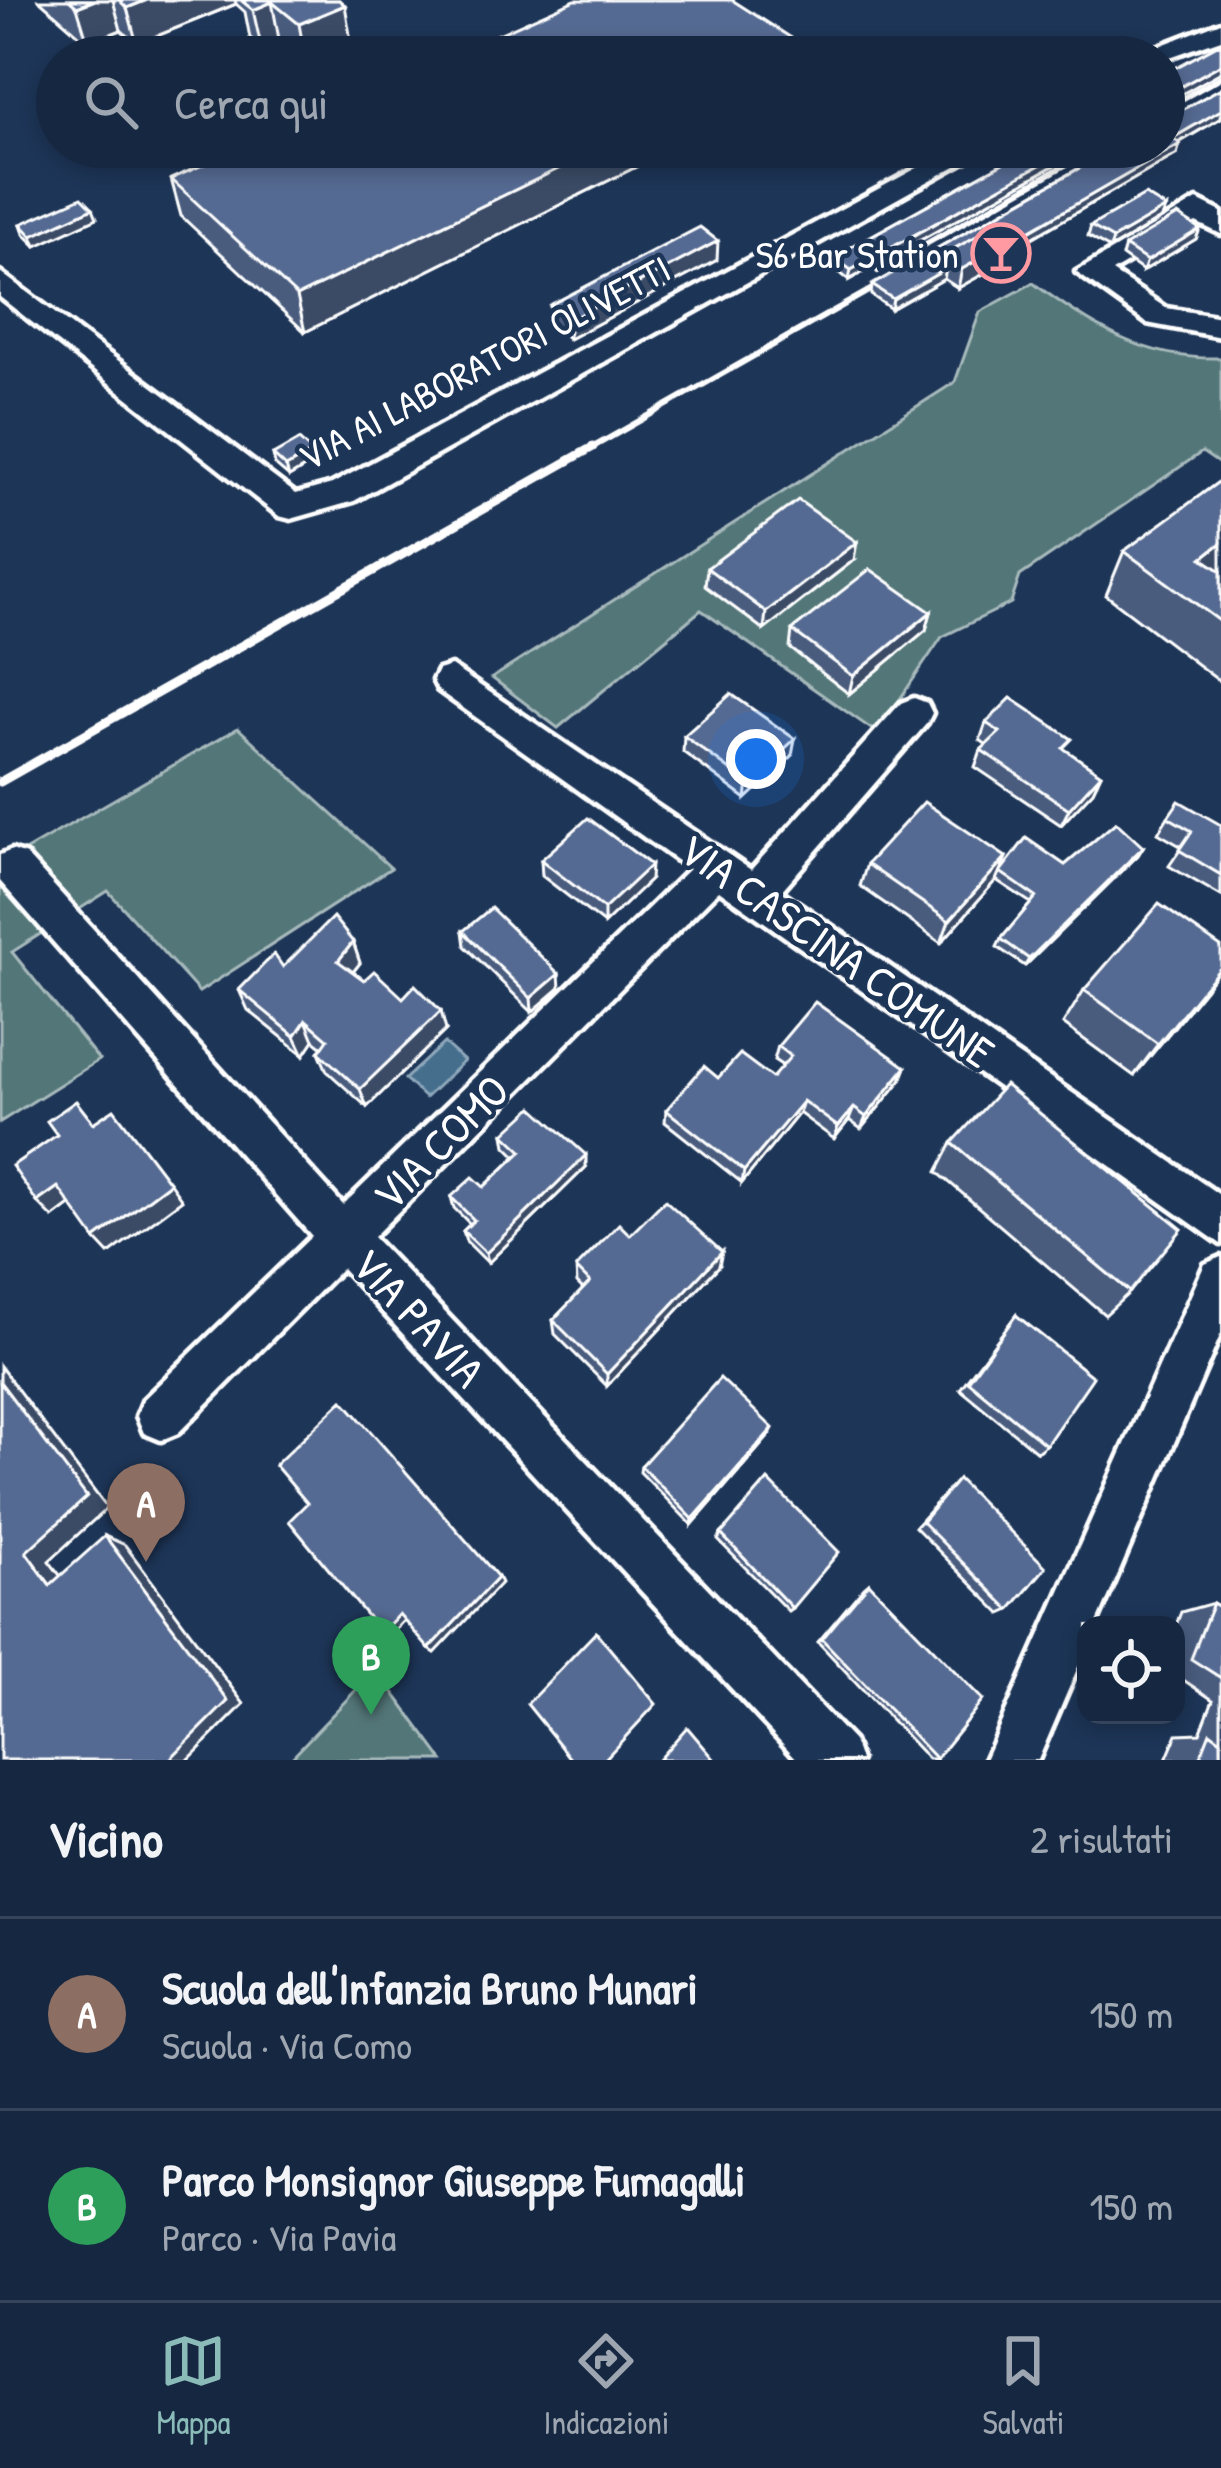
<!DOCTYPE html>
<html lang="it">
<meta charset="utf-8">
<style>
body{margin:0;font-family:"Patrick Hand",sans-serif;background:#23344c;color:#f1f3f6}
.controls{position:absolute;right:36px;bottom:36px;display:grid;overflow:hidden;border-radius:24px;box-shadow:0 6px 18px #0003}
.controls button{width:108px;height:108px;display:grid;place-items:center;padding:0;border:0;border-bottom:3px solid #35445a;background:#162841;color:#f1f3f6;font:60px sans-serif}
.you{position:absolute;left:756px;top:759px;width:42px;height:42px;margin:-30px;border:9px solid #fff;border-radius:50%;background:#1a73e8;box-shadow:0 0 0 18px #1a73e833}
.badge{display:grid;place-items:center;width:78px;height:78px;border-radius:50%;background:#8bbbb9;color:#fff;font-size:39px;font-weight:700}
.pin{position:absolute;translate:-50% -99px;filter:drop-shadow(0 3px 6px #0008)}
.pin::after{content:'';position:absolute;top:63px;width:42px;height:36px;background:inherit;clip-path:polygon(0 0,100% 0,50% 100%)}
.list{margin:0;padding:0;list-style:none}
h2{display:flex;justify-content:space-between;align-items:center;height:156px;margin:0;padding:0 48px;font-size:51px}
h2 small{font-size:39px;font-weight:400;color:#9ea6b1}
.list li{display:grid;grid-template-columns:78px 1fr auto;gap:36px;align-items:center;box-sizing:border-box;height:192px;padding:0 48px;border-top:3px solid #35445a}
.list b{display:block;font-size:45px;white-space:nowrap}
.list p{margin:0;font-size:39px;white-space:nowrap;color:#9ea6b1}
.list em{font-size:39px;font-style:normal;color:#9ea6b1}
.icon{flex:none;width:66px;height:66px;fill:none;stroke:currentColor;stroke-width:2;stroke-linecap:round;stroke-linejoin:round}
.map{position:relative;flex:none;width:1221px;height:1760px;overflow:hidden}
.search{position:absolute;background:#162841;box-shadow:0 6px 18px #0003;left:36px;right:36px;top:36px;height:132px;display:flex;align-items:center;gap:30px;box-sizing:border-box;padding:0 42px;border-radius:66px;color:#9ea6b1;font-size:45px}
.sheet{height:540px;background:#162841}
nav{display:flex;justify-content:space-around;align-items:center;box-sizing:border-box;height:168px;border-top:3px solid #35445a;background:#162841;font-size:33px;color:#9ea6b1}
nav a{display:grid;justify-items:center;gap:6px}
nav .on{color:#8bbbb9}
.map>svg:first-child{display:block}
</style>
<div class="map">
<svg width="1221" height="1760" viewBox="0 0 1221 1760">
<rect width="100%" height="100%" fill="#1d3557"/>
<filter id="ink" filterUnits="userSpaceOnUse"><feTurbulence type="fractalNoise" baseFrequency=".00833" numOctaves="2"/><feDisplacementMap in="SourceGraphic" scale="24" xChannelSelector="R" yChannelSelector="G"/><feConvolveMatrix kernelMatrix="1 2 1 2 8 2 1 2 1" color-interpolation-filters="sRGB"/></filter>
<g filter="url(#ink)">
<g fill="#527678" stroke="#a8babc" stroke-width="3">
<path d="M1033,283C1094,327 1143,360 1221,358V465L1202,452L1020,576L1011,603L942,637L877,733L701,610L558,728L492,678L955,382L980,312Z"/>
<polygon points="238,728 391,868 199,992 108,891 12,952 99,1060 0,1122 0,865"/>
<polygon points="376,1669 443,1760 289,1760"/>
</g>
<polygon fill="#456e8d" stroke="#8fa8bb" stroke-width="3" points="444,1043 464,1061 425,1098 405,1079"/>
<g fill="none" stroke-linecap="round" stroke-linejoin="round">
<g stroke="#fff" stroke-width="9">
<g id="minor">
<polygon points="1221,22 1221,39 1164,59 1131,57"/>
<polygon points="956,147 990,147 354,501 291,519 279,516 0,297 0,272 296,494 332,484"/>
<polygon points="1197,200 1221,212 1221,234 1196,222 1112,272 1166,308 1221,317 1221,337 1147,323 1076,272"/>
<polygon points="451,666 751,870 901,703 914,698 927,703 932,713 927,723 781,891 1221,1196 1221,1244 719,890 373,1237 853,1741 860,1760 798,1760 342,1268 178,1433 161,1440 144,1433 137,1416 144,1399 312,1236 0,881 0,855 12,850 26,855 343,1205 689,869 438,690 433,680 438,670"/>
<polygon points="1221,1257 1221,1333 1096,1625 1086,1625 1086,1648 1038,1760 985,1760 1205,1264"/>
</g>
</g>
<use href="#minor" fill="#1d3557" fill-rule="evenodd"/>
<g stroke="#fff" stroke-width="6">
<polyline points="1164,109 1221,77"/>
<polyline points="878,271 1097,147"/>
<polyline points="588,450 902,272"/>
</g>
<polyline stroke="#fff" stroke-width="9" points="0,782 593,447"/>
</g>
<g fill="#485c7e" stroke="#fff" stroke-width="3">
<polygon points="39,0 339,0 351,41 313,57 301,57 279,39 261,46 250,38 245,12 236,4 137,44 121,30 88,43"/>
<polygon points="1221,88 1221,118 1179,143 1177,154 1020,245 1017,255 958,288 944,279 891,309 871,295 872,285"/>
<polygon points="244,147 676,147 305,332 181,216 171,179"/>
<polygon points="1032,147 1087,147 849,280 832,267 833,257"/>
<polygon points="1166,208 1162,218 1110,249 1088,236 1091,226"/>
<polygon points="97,218 36,246 24,234 21,224"/>
<polygon points="1200,229 1196,239 1143,271 1122,256 1125,246"/>
<polygon points="717,260 569,339 551,324 550,305"/>
<polygon points="312,452 314,462 289,477 275,465 273,455"/>
<polygon points="1124,551 1221,571 1221,679 1219,681 1106,595"/>
<polygon points="854,560 764,630 705,586 707,568"/>
<polygon points="931,612 926,630 849,694 790,648 792,630"/>
<polygon points="986,723 1067,751 1101,774 1093,791 1061,825 975,767 981,750 987,745 980,740"/>
<polygon points="684,736 792,756 746,799 683,752"/>
<polygon points="1168,817 1221,825 1221,896 1169,866 1182,847 1158,833"/>
<polygon points="1143,847 1138,855 1025,966 997,947 1001,939 1031,903 996,880 941,943 860,886 867,864 1006,857 1000,872 1065,865"/>
<polygon points="541,860 650,880 604,924 542,876"/>
<polygon points="463,931 560,988 532,1012 465,946"/>
<polygon points="353,942 360,963 353,972 364,980 403,998 446,1030 367,1107 327,1071 319,1052 323,1047 314,1040 304,1055 248,1010 239,990 283,967"/>
<polygon points="1205,989 1134,1076 1063,1024 1084,990"/>
<polygon points="778,1046 906,1067 901,1080 861,1129 849,1120 834,1139 799,1113 742,1183 665,1122 666,1110 718,1078 772,1078 783,1066 774,1060"/>
<polygon points="504,1134 586,1167 488,1263 466,1241 463,1231 470,1224 454,1208 451,1197 484,1187 516,1156 506,1146"/>
<polygon points="952,1143 1130,1292 1105,1315 937,1172"/>
<polygon points="719,1266 607,1386 555,1334 553,1320 583,1289 577,1283 576,1268"/>
<polygon points="1016,1315 1046,1445 1037,1452 960,1389"/>
<polygon points="769,1436 692,1525 640,1472 641,1466"/>
<polygon points="958,1479 1010,1610 1001,1614 915,1527"/>
<polygon points="721,1534 792,1608 788,1611 718,1540"/>
<polygon points="869,1583 936,1759 928,1759 818,1642 864,1587"/>
<polygon points="1213,1603 1221,1608 1221,1760 1166,1760 1177,1734 1200,1733 1213,1700 1176,1675 1176,1625 1181,1612"/>
</g>
<g fill="#3b4b66" stroke="#fff" stroke-width="3">
<polygon points="95,0 113,0 121,30 88,43 77,7"/>
<polygon points="147,0 235,0 236,4 137,44 127,8"/>
<polygon points="272,2 279,39 261,46 253,10"/>
<polygon points="345,5 351,41 313,57 305,57 299,24"/>
<polygon points="807,48 805,57 787,57"/>
<polygon points="1221,64 1221,72 1164,104 1164,96"/>
<polygon points="1221,110 1221,118 1169,148 1173,138"/>
<polygon points="1180,144 1177,154 1020,245 1017,255 958,288 962,269"/>
<polygon points="603,147 676,147 305,332 297,296"/>
<polygon points="1072,147 1087,147 849,280 851,270"/>
<polygon points="93,208 97,218 36,246 32,236"/>
<polygon points="1166,208 1162,218 1110,249 1113,239"/>
<polygon points="1200,229 1196,239 1143,271 1147,261"/>
<polygon points="718,241 717,260 569,339 569,320"/>
<polygon points="946,269 944,279 891,309 893,299"/>
<polygon points="312,452 314,462 289,477 286,467"/>
<polygon points="857,542 854,560 764,630 766,612"/>
<polygon points="1221,543 1221,571 1202,558"/>
<polygon points="931,612 926,630 849,694 853,676"/>
<polygon points="795,739 792,756 746,799 748,783"/>
<polygon points="1101,774 1093,791 1061,825 1069,809"/>
<polygon points="1143,847 1138,855 1025,966 1029,959"/>
<polygon points="1006,857 996,880 941,943 949,921"/>
<polygon points="651,865 650,880 604,924 604,909"/>
<polygon points="353,942 360,963 345,982 338,961"/>
<polygon points="1221,967 1205,989 1134,1076 1158,1044"/>
<polygon points="559,974 560,988 532,1012 531,998"/>
<polygon points="441,1011 446,1030 367,1107 360,1089"/>
<polygon points="306,1020 314,1040 304,1055 295,1036"/>
<polygon points="906,1067 901,1080 861,1129 866,1117"/>
<polygon points="803,1101 799,1113 742,1183 744,1171"/>
<polygon points="854,1108 849,1120 834,1139 838,1127"/>
<polygon points="586,1155 586,1167 488,1263 486,1253"/>
<polygon points="170,1183 182,1200 109,1254 95,1239"/>
<polygon points="58,1187 73,1203 53,1218 37,1202"/>
<polygon points="722,1252 719,1266 607,1386 607,1374"/>
<polygon points="0,1366 107,1508 49,1561 73,1592 50,1585 26,1552 0,1382"/>
<polygon points="773,1428 769,1436 692,1525 693,1519"/>
<polygon points="105,1536 125,1545 244,1704 188,1760 169,1760"/>
<polygon points="498,1577 501,1583 435,1653 429,1649"/>
<polygon points="399,1614 406,1618 388,1637 381,1633"/>
</g>
<g fill="#546b92" stroke="#fff" stroke-width="3">
<polygon points="69,0 95,0 77,7"/>
<polygon points="119,0 147,0 127,8"/>
<polygon points="247,0 339,0 345,5 299,24 272,2 253,10 243,2"/>
<polygon points="575,0 732,0 807,48 787,57 447,57"/>
<polygon points="1221,43 1221,64 1164,96 1164,74"/>
<polygon points="1221,88 1221,110 1173,138 1180,144 1022,235 1002,222 943,255 940,264 946,269 893,299 872,285 1117,147 1164,147 1164,120"/>
<polygon points="244,147 603,147 297,296 171,179"/>
<polygon points="1032,147 1072,147 851,270 833,257"/>
<polygon points="1145,195 1166,208 1113,239 1091,226"/>
<polygon points="82,197 93,208 32,236 21,224"/>
<polygon points="1178,215 1200,229 1147,261 1125,246"/>
<polygon points="1002,222 1022,235 962,269 943,255"/>
<polygon points="700,227 718,241 569,320 550,305"/>
<polygon points="299,440 312,452 286,467 273,455"/>
<polygon points="1221,480 1221,543 1202,558 1221,571 1221,622 1124,551"/>
<polygon points="798,500 857,542 766,612 707,568"/>
<polygon points="870,569 931,612 853,676 792,630"/>
<polygon points="731,694 795,739 748,783 684,736"/>
<polygon points="1011,698 1072,739 1063,748 1101,774 1069,809 981,750 1000,732 986,723"/>
<polygon points="1179,801 1221,825 1221,875 1179,850 1192,831 1168,817"/>
<polygon points="924,802 1006,857 949,921 867,864"/>
<polygon points="588,818 651,865 604,909 541,860"/>
<polygon points="1116,822 1143,847 1029,959 1001,939 1036,897 1000,872 1026,838 1065,865"/>
<polygon points="1159,904 1221,947 1221,967 1158,1044 1084,990"/>
<polygon points="491,908 559,974 531,998 463,931"/>
<polygon points="333,917 353,942 338,961 364,980 374,971 403,998 415,985 441,1011 360,1089 319,1052 328,1039 306,1020 295,1036 239,990 274,954 283,967"/>
<polygon points="815,1002 906,1067 866,1117 854,1108 838,1127 803,1101 744,1171 666,1110 704,1066 718,1078 740,1054 772,1078 791,1056 778,1046"/>
<polygon points="1005,1085 1182,1229 1130,1292 952,1143"/>
<polygon points="76,1101 93,1123 114,1109 170,1183 95,1239 58,1187 37,1202 12,1166 57,1135 47,1121"/>
<polygon points="533,1107 586,1155 486,1253 463,1231 474,1220 451,1197 473,1177 484,1187 522,1151 504,1134"/>
<polygon points="665,1200 722,1252 607,1374 553,1320 590,1282 576,1268 619,1224 630,1235"/>
<polygon points="1016,1315 1093,1377 1046,1445 968,1381"/>
<polygon points="720,1378 773,1428 693,1519 641,1466"/>
<polygon points="0,1382 87,1497 26,1552 50,1585 105,1536 228,1701 169,1760 0,1760"/>
<polygon points="343,1400 498,1577 429,1649 399,1614 381,1633 289,1521 307,1503 275,1465"/>
<polygon points="958,1479 1046,1567 1010,1610 922,1522"/>
<polygon points="768,1480 839,1552 792,1608 721,1534"/>
<polygon points="869,1583 983,1700 936,1759 822,1639"/>
<polygon points="1213,1603 1221,1608 1221,1678 1191,1659"/>
<polygon points="596,1632 656,1704 604,1760 572,1760 527,1704"/>
<polygon points="687,1727 715,1760 658,1760"/>
<polygon points="1210,1732 1221,1740 1221,1760 1199,1760"/>
</g>
</g>
<defs>
<g id="bar-ring" transform="scale(3)"><circle r="9.5" fill="#1d3557" stroke="#ff9aa2" stroke-width="1.5"/><path d="M-6-5H6L.8 .8V4.5H3.5V6h-7V4.5H-.8V.8Z" fill="#ff9aa2"/></g>
</defs>
<g fill-rule="evenodd">
<use href="#bar-ring" x="1001" y="253"/>
</g>
<g text-anchor="middle" dominant-baseline="central" stroke-width="9" stroke-linejoin="round" paint-order="stroke">
<g font-size="39" fill="#fff" stroke="#1d3557" text-anchor="end">
<text x="959" y="253">S6 Bar Station</text>
</g>
<g font-size="39" fill="#fff" stroke="#1d3557">
<text transform="translate(484 362) rotate(-28)">VIA AI LABORATORI OLIVETTI</text>
</g>
<g font-size="45" fill="#fff" stroke="#1d3557">
<text transform="translate(837 950) rotate(35)">VIA CASCINA COMUNE</text>
<text transform="translate(440 1142) rotate(-45)">VIA COMO</text>
<text transform="translate(419 1317) rotate(47)">VIA PAVIA</text>
</g>
</g>
</svg>
<div class="controls">
<button><svg class="icon" aria-label="locate" viewBox="0 0 24 24"><circle cx="12" cy="12" r="6"/><path d="M12 2v4M12 18v4M2 12h4M18 12h4"/></svg></button>
</div>
<div class="you"></div>
<div class="pin badge" style="left:146px;top:1562px;background:#8d6e63">A</div>
<div class="pin badge" style="left:371px;top:1715px;background:#2e9e5b">B</div>
<div class="search"><svg class="icon" aria-label="search" viewBox="0 0 24 24"><circle cx="10" cy="10" r="6"/><path d="M15 15l6 6"/></svg>Cerca qui</div>
</div>
<section class="sheet">
<h2>Vicino<small>2 risultati</small></h2>
<ul class="list">
<li><span class="badge" style="background:#8d6e63">A</span><div><b>Scuola dell'Infanzia Bruno Munari</b><p>Scuola · Via Como</p></div><em>150 m</em></li>
<li><span class="badge" style="background:#2e9e5b">B</span><div><b>Parco Monsignor Giuseppe Fumagalli</b><p>Parco · Via Pavia</p></div><em>150 m</em></li>
</ul>
</section>
<nav>
<a class="on"><svg class="icon" aria-label="map" viewBox="0 0 24 24"><path d="M3 6l6-2 6 2 6-2v14l-6 2-6-2-6 2zM9 4v14M15 6v14"/></svg>Mappa</a>
<a><svg class="icon" aria-label="directions" viewBox="0 0 24 24"><path d="M12 3l9 9-9 9-9-9zM9 14v-3h6M13 9l2 2-2 2"/></svg>Indicazioni</a>
<a><svg class="icon" aria-label="saved" viewBox="0 0 24 24"><path d="M7 4h10v16l-5-4-5 4z"/></svg>Salvati</a>
</nav>
